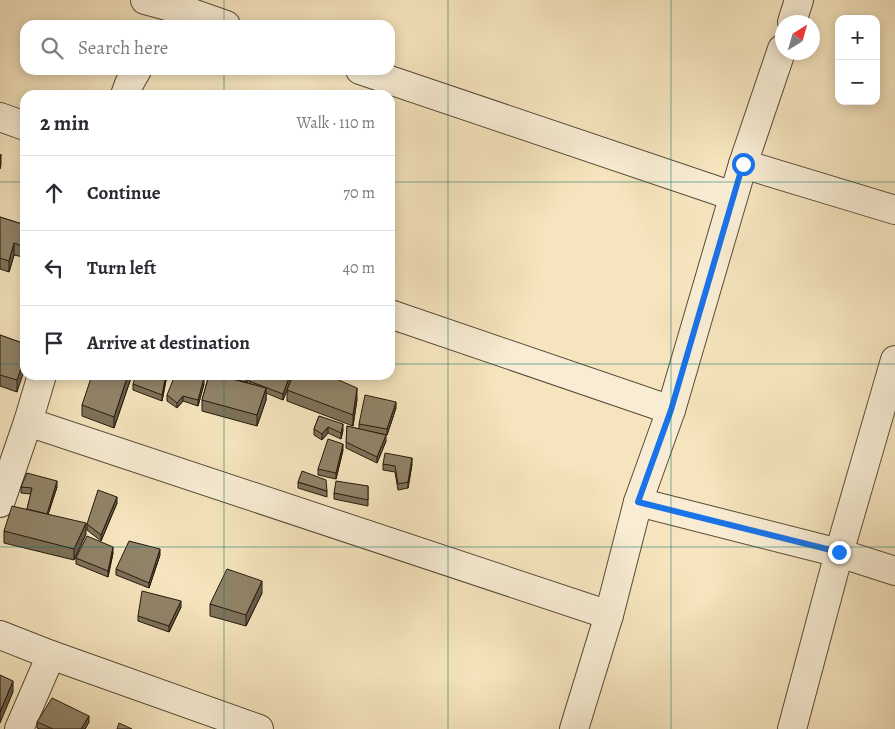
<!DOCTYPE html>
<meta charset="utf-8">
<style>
body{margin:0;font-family:Alegreya,serif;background:#f7f7f7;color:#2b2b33}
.controls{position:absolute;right:15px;top:15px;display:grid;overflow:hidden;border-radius:10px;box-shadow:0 2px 12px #0003}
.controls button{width:45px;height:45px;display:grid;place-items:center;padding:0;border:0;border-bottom:1px solid #e1e1e2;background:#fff;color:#2b2b33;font:25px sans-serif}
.compass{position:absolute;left:775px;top:15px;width:45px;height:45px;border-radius:50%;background:#fff;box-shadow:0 2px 12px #0003;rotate:37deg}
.stop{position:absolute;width:15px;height:15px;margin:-11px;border:4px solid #1a73e8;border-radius:50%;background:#fff}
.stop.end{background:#1a73e8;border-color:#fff;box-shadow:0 1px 5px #0008}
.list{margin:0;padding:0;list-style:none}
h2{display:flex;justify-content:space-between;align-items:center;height:65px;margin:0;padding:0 20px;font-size:21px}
h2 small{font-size:16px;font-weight:400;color:#7c7c81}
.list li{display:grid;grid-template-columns:32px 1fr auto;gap:15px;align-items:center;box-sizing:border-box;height:75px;padding:0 20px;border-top:1px solid #e1e1e2}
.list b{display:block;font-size:19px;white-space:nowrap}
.list em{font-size:16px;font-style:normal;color:#7c7c81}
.icon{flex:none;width:28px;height:28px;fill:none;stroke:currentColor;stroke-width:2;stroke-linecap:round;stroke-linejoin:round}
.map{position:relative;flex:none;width:895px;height:729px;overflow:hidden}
.search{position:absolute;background:#fff;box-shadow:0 2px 12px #0003;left:20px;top:20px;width:375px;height:55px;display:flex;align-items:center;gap:12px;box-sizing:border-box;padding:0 18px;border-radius:15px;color:#7c7c81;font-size:19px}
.panel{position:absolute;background:#fff;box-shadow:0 2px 12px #0003;left:20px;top:90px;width:375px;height:290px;border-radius:15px}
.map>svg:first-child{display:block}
</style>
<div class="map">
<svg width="895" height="729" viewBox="0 0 895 729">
<rect width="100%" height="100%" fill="#f5e4bd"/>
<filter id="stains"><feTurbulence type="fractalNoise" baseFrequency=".004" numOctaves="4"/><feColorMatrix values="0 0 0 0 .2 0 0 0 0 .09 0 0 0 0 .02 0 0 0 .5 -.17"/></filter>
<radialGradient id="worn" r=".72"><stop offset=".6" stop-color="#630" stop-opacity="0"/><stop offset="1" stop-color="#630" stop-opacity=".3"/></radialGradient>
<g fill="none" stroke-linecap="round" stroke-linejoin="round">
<g stroke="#594c38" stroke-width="30">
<g id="street">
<polyline points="145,0 189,12 226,25"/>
<polyline points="792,22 799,0"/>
<polyline points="360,70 733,196"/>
<polyline points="125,95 129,84 137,70"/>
<polyline points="0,117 25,126"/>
<polyline points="743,164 895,210"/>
<polyline points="390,314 671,410"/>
<polyline points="28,422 609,615"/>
<polyline points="638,502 839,553 895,571"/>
<polyline points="0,503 28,422 42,375"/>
<polyline points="0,635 51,655 259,729"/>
<polyline points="19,729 51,655"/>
<polyline points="574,729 609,615 638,502 671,410 743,164 782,49"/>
<polyline points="792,729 839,553 895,360"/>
</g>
</g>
<use href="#street" stroke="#f8edd4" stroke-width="28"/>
</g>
<g fill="#7d7159" stroke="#251a0c">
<polygon points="0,217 25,225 25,275 21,274 21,262 23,257 14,255 9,272 0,269"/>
<polygon points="0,335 25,344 17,392 0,386"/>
<polygon points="132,375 114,428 82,416 82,405"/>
<polygon points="167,375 162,401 133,390 133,384"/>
<polygon points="209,375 250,375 247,383 249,384 249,381 291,375 291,380 283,400 266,393 266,400 257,426 202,411 202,400"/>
<polygon points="293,375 331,375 330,376 357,399 353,426 287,401 287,390"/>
<polygon points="204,384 198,406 183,401 177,408 167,401 167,395"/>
<polygon points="396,408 387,435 368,431 386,441 377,463 346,448 347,426 359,429 359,424"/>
<polygon points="319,416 343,430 341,439 328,433 322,440 314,435 314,429"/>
<polygon points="343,450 336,479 318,475 318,469"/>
<polygon points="383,464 412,464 408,488 398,490 395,472 383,470"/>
<polygon points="298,482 327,491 327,497 298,488"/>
<polygon points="368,486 368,506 334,499 334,493"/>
<polygon points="21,487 57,487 48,514 86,534 74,560 4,543 4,531 27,509 31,494 21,493"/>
<polygon points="117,503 101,541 87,530 87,524"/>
<polygon points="113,553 108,577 76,564 76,558"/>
<polygon points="160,555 149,588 116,575 116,569"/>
<polygon points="262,593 246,626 210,616 210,604"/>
<polygon points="181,607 169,632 138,621 138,616"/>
<polygon points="37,722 89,722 85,729 40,729 37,728"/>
</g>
<g fill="#665c49" stroke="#251a0c">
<polygon points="1,154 1,165 0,169 0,158"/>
<polygon points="14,243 14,255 9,272 9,261"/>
<polygon points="25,357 25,368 17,392 17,380"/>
<polygon points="128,375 132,375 114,428 114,417"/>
<polygon points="166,375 167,375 162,401 162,395"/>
<polygon points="248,375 250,375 244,390 244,384"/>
<polygon points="290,375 291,380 283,400 283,394"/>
<polygon points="204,378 204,384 198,406 198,400"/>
<polygon points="266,388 266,400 257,426 257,415"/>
<polygon points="357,388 357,399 353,426 353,415"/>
<polygon points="183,396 183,401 177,408 177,403"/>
<polygon points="396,402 396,408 387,435 387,429"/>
<polygon points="343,424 343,430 341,439 341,433"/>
<polygon points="328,427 328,433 322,440 322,434"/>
<polygon points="386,435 386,441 377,463 377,457"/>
<polygon points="343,444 343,450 336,479 336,473"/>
<polygon points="412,458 412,464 408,488 408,482"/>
<polygon points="57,481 57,487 46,521 46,515"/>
<polygon points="117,497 117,503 101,541 101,535"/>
<polygon points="86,523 86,534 74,560 74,549"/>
<polygon points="113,547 113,553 108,577 108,571"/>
<polygon points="160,549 160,555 149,588 149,583"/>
<polygon points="262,581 262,593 246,626 246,615"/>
<polygon points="181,601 181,607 169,632 169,626"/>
<polygon points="13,681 13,692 0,723 0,712"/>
<polygon points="89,716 89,722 85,729 81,729"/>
</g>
<g fill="#918368" stroke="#251a0c">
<polygon points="0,217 25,225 25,247 14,243 9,261 0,258"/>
<polygon points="25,248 25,264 21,262"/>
<polygon points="0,335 25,344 25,357 17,380 0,375"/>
<polygon points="92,375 128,375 114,417 82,405"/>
<polygon points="136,375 166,375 162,395 133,384"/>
<polygon points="175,375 195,375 204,378 198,400 183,396 177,403 167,395"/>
<polygon points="209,375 217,375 266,388 257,415 202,400"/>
<polygon points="221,375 248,375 245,382"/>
<polygon points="251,375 290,375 283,394 249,381"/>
<polygon points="293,375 327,375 357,388 353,415 287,390"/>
<polygon points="365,395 396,402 387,429 359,424"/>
<polygon points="319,416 343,424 341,433 328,427 322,434 314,429"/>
<polygon points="347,426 386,435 377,457 346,442"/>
<polygon points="328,439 343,444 336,473 318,469"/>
<polygon points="385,453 412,458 408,482 398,484 395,466 383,464"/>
<polygon points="302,471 326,480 327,491 298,482"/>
<polygon points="27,473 57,481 47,514 27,509 32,488 21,487"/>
<polygon points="336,481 368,486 368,500 334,493"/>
<polygon points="98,490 117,497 101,535 87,524"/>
<polygon points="12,506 86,523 74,549 4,531"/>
<polygon points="87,536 113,547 108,571 76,558"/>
<polygon points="129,541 160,549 149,583 116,569"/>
<polygon points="227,569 262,581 246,615 210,604"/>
<polygon points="142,591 181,601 169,626 138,616"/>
<polygon points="0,675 13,681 0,712"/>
<polygon points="52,698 89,716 81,729 53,729 37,722"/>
<polygon points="119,723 132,729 117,729"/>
</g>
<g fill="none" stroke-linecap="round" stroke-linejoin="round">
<polyline stroke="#1a73e8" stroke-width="6" points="743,164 671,410 638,502 839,552"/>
</g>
<path fill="none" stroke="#0f766e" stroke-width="1" stroke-opacity="0.55" d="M224,0V25M448,0V729M671,0V729M224,70V95M0,182H25M390,182H895M0,364H25M390,364H895M224,375V729M0,547H895"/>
<rect width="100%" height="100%" filter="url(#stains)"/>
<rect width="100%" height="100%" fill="url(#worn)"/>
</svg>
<div class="controls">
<button>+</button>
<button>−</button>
</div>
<svg class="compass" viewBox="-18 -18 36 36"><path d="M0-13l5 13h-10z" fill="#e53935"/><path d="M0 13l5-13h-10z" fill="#7c7c81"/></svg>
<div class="stop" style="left:743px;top:164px"></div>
<div class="stop end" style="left:839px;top:552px"></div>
<div class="search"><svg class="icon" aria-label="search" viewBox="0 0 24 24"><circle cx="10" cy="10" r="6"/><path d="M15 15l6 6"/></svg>Search here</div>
<section class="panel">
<h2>2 min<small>Walk · 110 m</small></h2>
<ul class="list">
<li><svg class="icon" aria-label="ahead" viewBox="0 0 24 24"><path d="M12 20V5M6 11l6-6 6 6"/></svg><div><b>Continue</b></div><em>70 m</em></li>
<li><svg class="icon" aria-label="left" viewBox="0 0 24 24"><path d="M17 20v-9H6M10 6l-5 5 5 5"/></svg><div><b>Turn left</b></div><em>40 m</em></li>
<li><svg class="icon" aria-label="arrive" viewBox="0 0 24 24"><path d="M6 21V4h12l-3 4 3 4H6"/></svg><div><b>Arrive at destination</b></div></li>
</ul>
</section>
</div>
